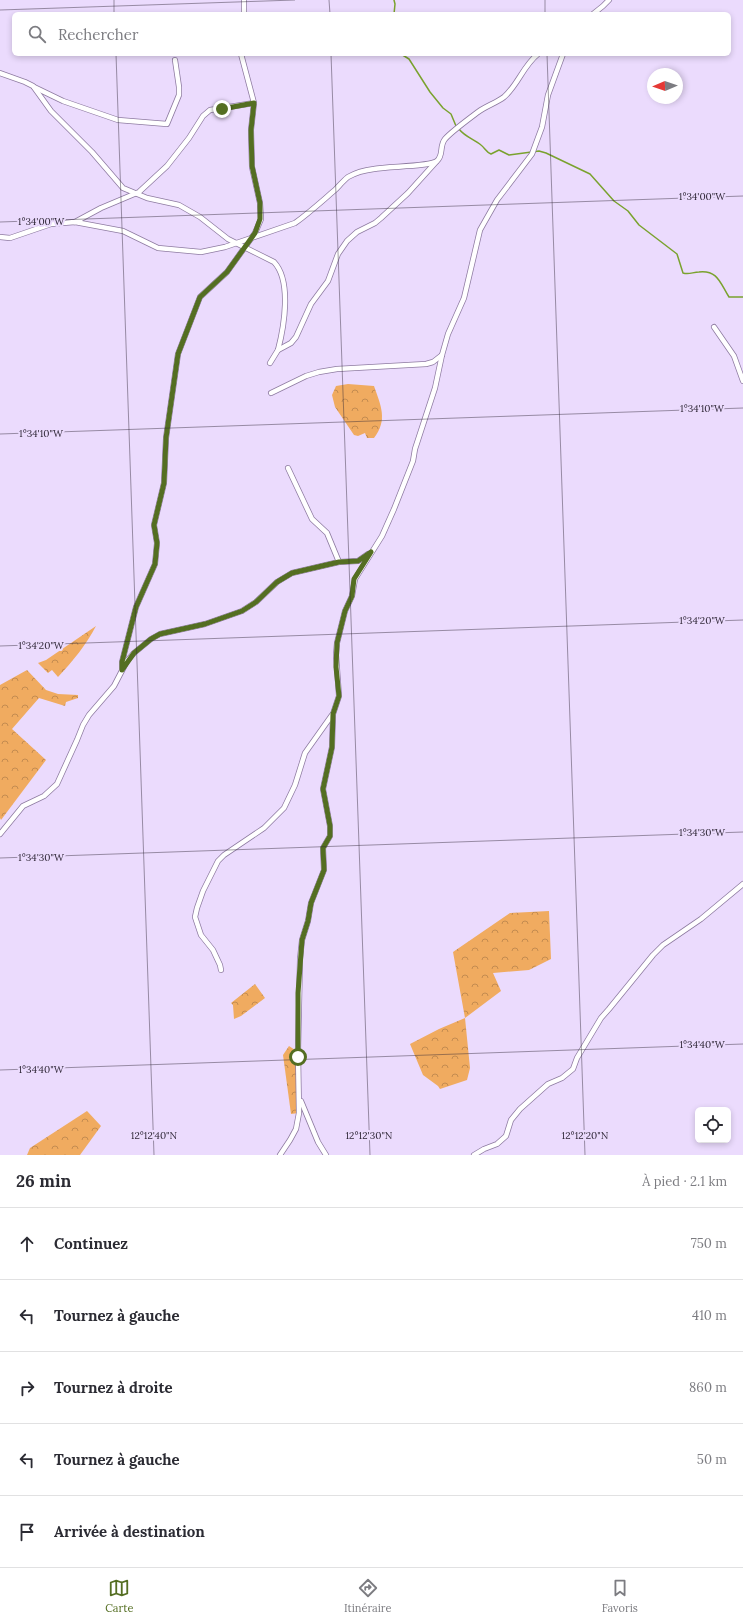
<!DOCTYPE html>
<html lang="fr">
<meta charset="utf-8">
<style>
body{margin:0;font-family:Lora,serif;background:#f2f2f3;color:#2b2b33}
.controls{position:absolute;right:12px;bottom:12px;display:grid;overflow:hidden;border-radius:6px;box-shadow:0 2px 6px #0003}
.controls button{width:36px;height:36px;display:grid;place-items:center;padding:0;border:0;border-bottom:1px solid #e1e1e2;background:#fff;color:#2b2b33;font:20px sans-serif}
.compass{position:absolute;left:647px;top:68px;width:36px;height:36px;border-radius:50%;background:#fff;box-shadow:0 2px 6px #0003;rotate:268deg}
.stop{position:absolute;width:12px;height:12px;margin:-9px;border:3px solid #546e22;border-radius:50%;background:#fff}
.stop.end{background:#546e22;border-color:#fff;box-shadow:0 1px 4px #0008}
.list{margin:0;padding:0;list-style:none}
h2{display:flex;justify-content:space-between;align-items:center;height:52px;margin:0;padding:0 16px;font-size:17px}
h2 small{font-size:13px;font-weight:400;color:#7c7c81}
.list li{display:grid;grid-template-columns:26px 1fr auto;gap:12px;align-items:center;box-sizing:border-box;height:72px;padding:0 16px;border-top:1px solid #e1e1e2}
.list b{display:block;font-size:15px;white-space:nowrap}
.list em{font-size:13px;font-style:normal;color:#7c7c81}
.icon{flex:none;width:22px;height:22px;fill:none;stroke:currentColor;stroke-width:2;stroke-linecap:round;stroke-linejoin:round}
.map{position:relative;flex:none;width:743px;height:1155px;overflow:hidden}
.search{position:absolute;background:#fff;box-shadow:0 2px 6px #0003;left:12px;right:12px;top:12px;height:44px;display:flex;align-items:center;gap:10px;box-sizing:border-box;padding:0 14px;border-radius:6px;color:#7c7c81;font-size:15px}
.sheet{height:412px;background:#fff}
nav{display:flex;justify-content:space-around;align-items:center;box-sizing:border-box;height:56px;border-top:1px solid #e1e1e2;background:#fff;font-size:11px;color:#7c7c81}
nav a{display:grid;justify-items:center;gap:2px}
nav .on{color:#546e22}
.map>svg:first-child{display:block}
</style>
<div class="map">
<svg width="743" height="1155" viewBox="0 0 743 1155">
<defs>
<pattern id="forest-crowns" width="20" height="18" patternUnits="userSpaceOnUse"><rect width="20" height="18" fill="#f0ab60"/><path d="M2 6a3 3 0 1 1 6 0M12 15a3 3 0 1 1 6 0" fill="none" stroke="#c38b50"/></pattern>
</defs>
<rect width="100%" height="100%" fill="#ebdbfd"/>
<g fill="url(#forest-crowns)">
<path d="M348,384L374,386C381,406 388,420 374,438H367L365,433L358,436L354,435L335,407L332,395L336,386Z"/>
<path d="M96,626C86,645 73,661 58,677L52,670L48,673L38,663L46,660Z"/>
<polygon points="27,670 46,690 58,694 78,695 78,698 66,702 65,706 39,698 12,729 46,760 1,820 0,818 0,685"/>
<polygon points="549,911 551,959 529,970 493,973 501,991 465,1018 470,1068 467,1080 440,1089 438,1086 423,1075 410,1044 439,1029 465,1018 453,952 510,913"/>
<polygon points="255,984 265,998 241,1016 234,1019 233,1005 231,1003"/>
<polygon points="289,1046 298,1052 299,1113 291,1114 283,1055"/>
<polygon points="87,1111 101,1126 80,1155 27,1155 30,1148"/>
</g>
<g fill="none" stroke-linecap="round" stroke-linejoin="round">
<g stroke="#7aa22e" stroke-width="1.5">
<polyline points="394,14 395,4 394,0"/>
<polyline points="401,54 409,59 430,92 443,108 451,114 456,126"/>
<path d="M459,129C465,137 474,139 481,145C485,148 486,152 491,154L499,150L509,155L539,151L546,153L590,174L614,201L628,211L639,225L677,254L683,273C689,275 693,272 699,272C718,270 720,283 729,297H743"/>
</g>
<g stroke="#8e7ba1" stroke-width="6">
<g id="street">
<polyline points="244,14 244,0"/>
<polyline points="593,14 603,6 609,0"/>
<path d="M0,73L25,82L33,86L51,111L92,152L123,188L147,198L179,205L200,217L228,239L274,262C292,281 284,327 278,350"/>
<polyline points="34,87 63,101 118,120 167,124 179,95 179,87 175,60"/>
<polyline points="75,222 101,208 139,192 167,166 189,138 203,116 210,110 254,103"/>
<path d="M0,237L10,238L51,224L75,222L123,231L158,248L201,252L225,247L295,223C309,213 322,201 335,190C339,186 343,181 348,177C355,173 366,170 374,169C387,166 429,167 437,161C444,155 439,146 445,139C451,132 470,118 478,112C486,106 496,103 504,97C518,85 523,66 538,54"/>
<polyline points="714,327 734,356 743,381"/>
<polyline points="270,363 278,350 291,343 296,337 311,304 328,281 338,254 347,241 357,232 375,223 381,218 408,193 436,162"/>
<polyline points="271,393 306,376 319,372 337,369 426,364 433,362 442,355"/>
<polyline points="288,468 312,519 327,533 339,562"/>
<polyline points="122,670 122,662 136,607 155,564 157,543 154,525 164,483 166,438 178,354 200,297 227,272 255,233 261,219 260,203 252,167 251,130 254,103 241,54"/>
<polyline points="0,834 23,806 44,796 57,784 77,740 83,725 89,715 114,686 127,661 134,653 151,639 160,634 205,624 242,611 256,602 277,582 292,573 339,562 358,561 368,554"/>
<polyline points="221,970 220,965 213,950 201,935 195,917 197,908 203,891 218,861 224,855 264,828 284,808 295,785 305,753 332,715"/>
<polyline points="301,1101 318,1142 326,1155"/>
<polyline points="280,1155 290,1140 296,1129 299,1113 298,1052 300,959 302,940 308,921 311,903 324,870 323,848 330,836 330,826 323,789 332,747 333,714 339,696 336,655 337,643 345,611 352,596 355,579 382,536 394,509 413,461 415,449 435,388 442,355 448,334 464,298 480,230 497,200 532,154 542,127 548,95 563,54"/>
<polyline points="474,1155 484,1149 497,1144 506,1136 511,1120 520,1109 548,1084 562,1078 573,1069 577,1058 601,1018 609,1009 653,955 663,945 701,919 743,884"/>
</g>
</g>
<use href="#street" stroke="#fff" stroke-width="4.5"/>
</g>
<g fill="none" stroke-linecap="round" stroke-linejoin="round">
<polyline stroke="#546e22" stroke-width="5" points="222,109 254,103 251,130 252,166 260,203 260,219 255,233 227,272 200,297 178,354 166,438 164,483 154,525 157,543 155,564 136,607 122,662 122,670 134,653 151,639 160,634 205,624 242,611 256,602 277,582 292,573 339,562 358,561 371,552 354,579 352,596 345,611 337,643 336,667 339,696 333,714 332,747 323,789 330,826 330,836 323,848 324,870 311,903 308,921 302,940 298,993 298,1057"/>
</g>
<path fill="none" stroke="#302838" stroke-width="1" stroke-opacity="0.45" d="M114,0V14M329,0L330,14M545,0V14M0,10L295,0M116,54L154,1155M331,54L370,1155M547,54L585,1155M0,222L743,196M0,434L743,408M0,646L743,620M0,858L743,832M0,1070L743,1044"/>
<g font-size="10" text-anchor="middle" fill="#302838" stroke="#ebdbfd" stroke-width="4" stroke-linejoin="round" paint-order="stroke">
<text x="702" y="200">1°34'00"W</text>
<text x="41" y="225">1°34'00"W</text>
<text x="702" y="412">1°34'10"W</text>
<text x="41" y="437">1°34'10"W</text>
<text x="702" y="624">1°34'20"W</text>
<text x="41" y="649">1°34'20"W</text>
<text x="702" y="836">1°34'30"W</text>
<text x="41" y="861">1°34'30"W</text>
<text x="702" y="1048">1°34'40"W</text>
<text x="41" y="1073">1°34'40"W</text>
<text x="154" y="1139">12°12'40"N</text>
<text x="369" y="1139">12°12'30"N</text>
<text x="585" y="1139">12°12'20"N</text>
</g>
</svg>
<div class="controls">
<button><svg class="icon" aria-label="locate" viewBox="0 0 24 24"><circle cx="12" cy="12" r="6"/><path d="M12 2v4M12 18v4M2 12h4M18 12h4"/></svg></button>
</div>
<svg class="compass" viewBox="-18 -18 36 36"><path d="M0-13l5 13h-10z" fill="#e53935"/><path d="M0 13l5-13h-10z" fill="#7c7c81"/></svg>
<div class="stop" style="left:298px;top:1057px"></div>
<div class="stop end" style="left:222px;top:109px"></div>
<div class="search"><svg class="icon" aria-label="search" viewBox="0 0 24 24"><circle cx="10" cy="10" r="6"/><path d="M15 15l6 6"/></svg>Rechercher</div>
</div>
<section class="sheet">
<h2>26 min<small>À pied · 2.1 km</small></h2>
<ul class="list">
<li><svg class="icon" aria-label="ahead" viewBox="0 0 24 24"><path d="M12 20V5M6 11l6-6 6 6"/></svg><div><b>Continuez</b></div><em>750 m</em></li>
<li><svg class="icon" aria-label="left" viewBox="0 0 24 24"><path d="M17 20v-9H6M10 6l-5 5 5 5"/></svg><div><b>Tournez à gauche</b></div><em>410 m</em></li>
<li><svg class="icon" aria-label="right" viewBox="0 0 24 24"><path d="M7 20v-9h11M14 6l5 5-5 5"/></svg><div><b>Tournez à droite</b></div><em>860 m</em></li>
<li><svg class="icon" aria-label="left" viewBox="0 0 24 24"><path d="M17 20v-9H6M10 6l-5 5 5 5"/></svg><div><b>Tournez à gauche</b></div><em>50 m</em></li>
<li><svg class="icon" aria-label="arrive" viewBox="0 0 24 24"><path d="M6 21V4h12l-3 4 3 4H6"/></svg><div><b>Arrivée à destination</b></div></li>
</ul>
</section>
<nav>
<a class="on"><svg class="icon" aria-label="map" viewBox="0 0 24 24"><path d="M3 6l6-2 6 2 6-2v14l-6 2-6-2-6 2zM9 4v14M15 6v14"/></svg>Carte</a>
<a><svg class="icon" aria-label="directions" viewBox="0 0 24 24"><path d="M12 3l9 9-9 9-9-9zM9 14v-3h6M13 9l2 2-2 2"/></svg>Itinéraire</a>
<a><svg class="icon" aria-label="saved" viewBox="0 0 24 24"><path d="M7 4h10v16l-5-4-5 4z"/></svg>Favoris</a>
</nav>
